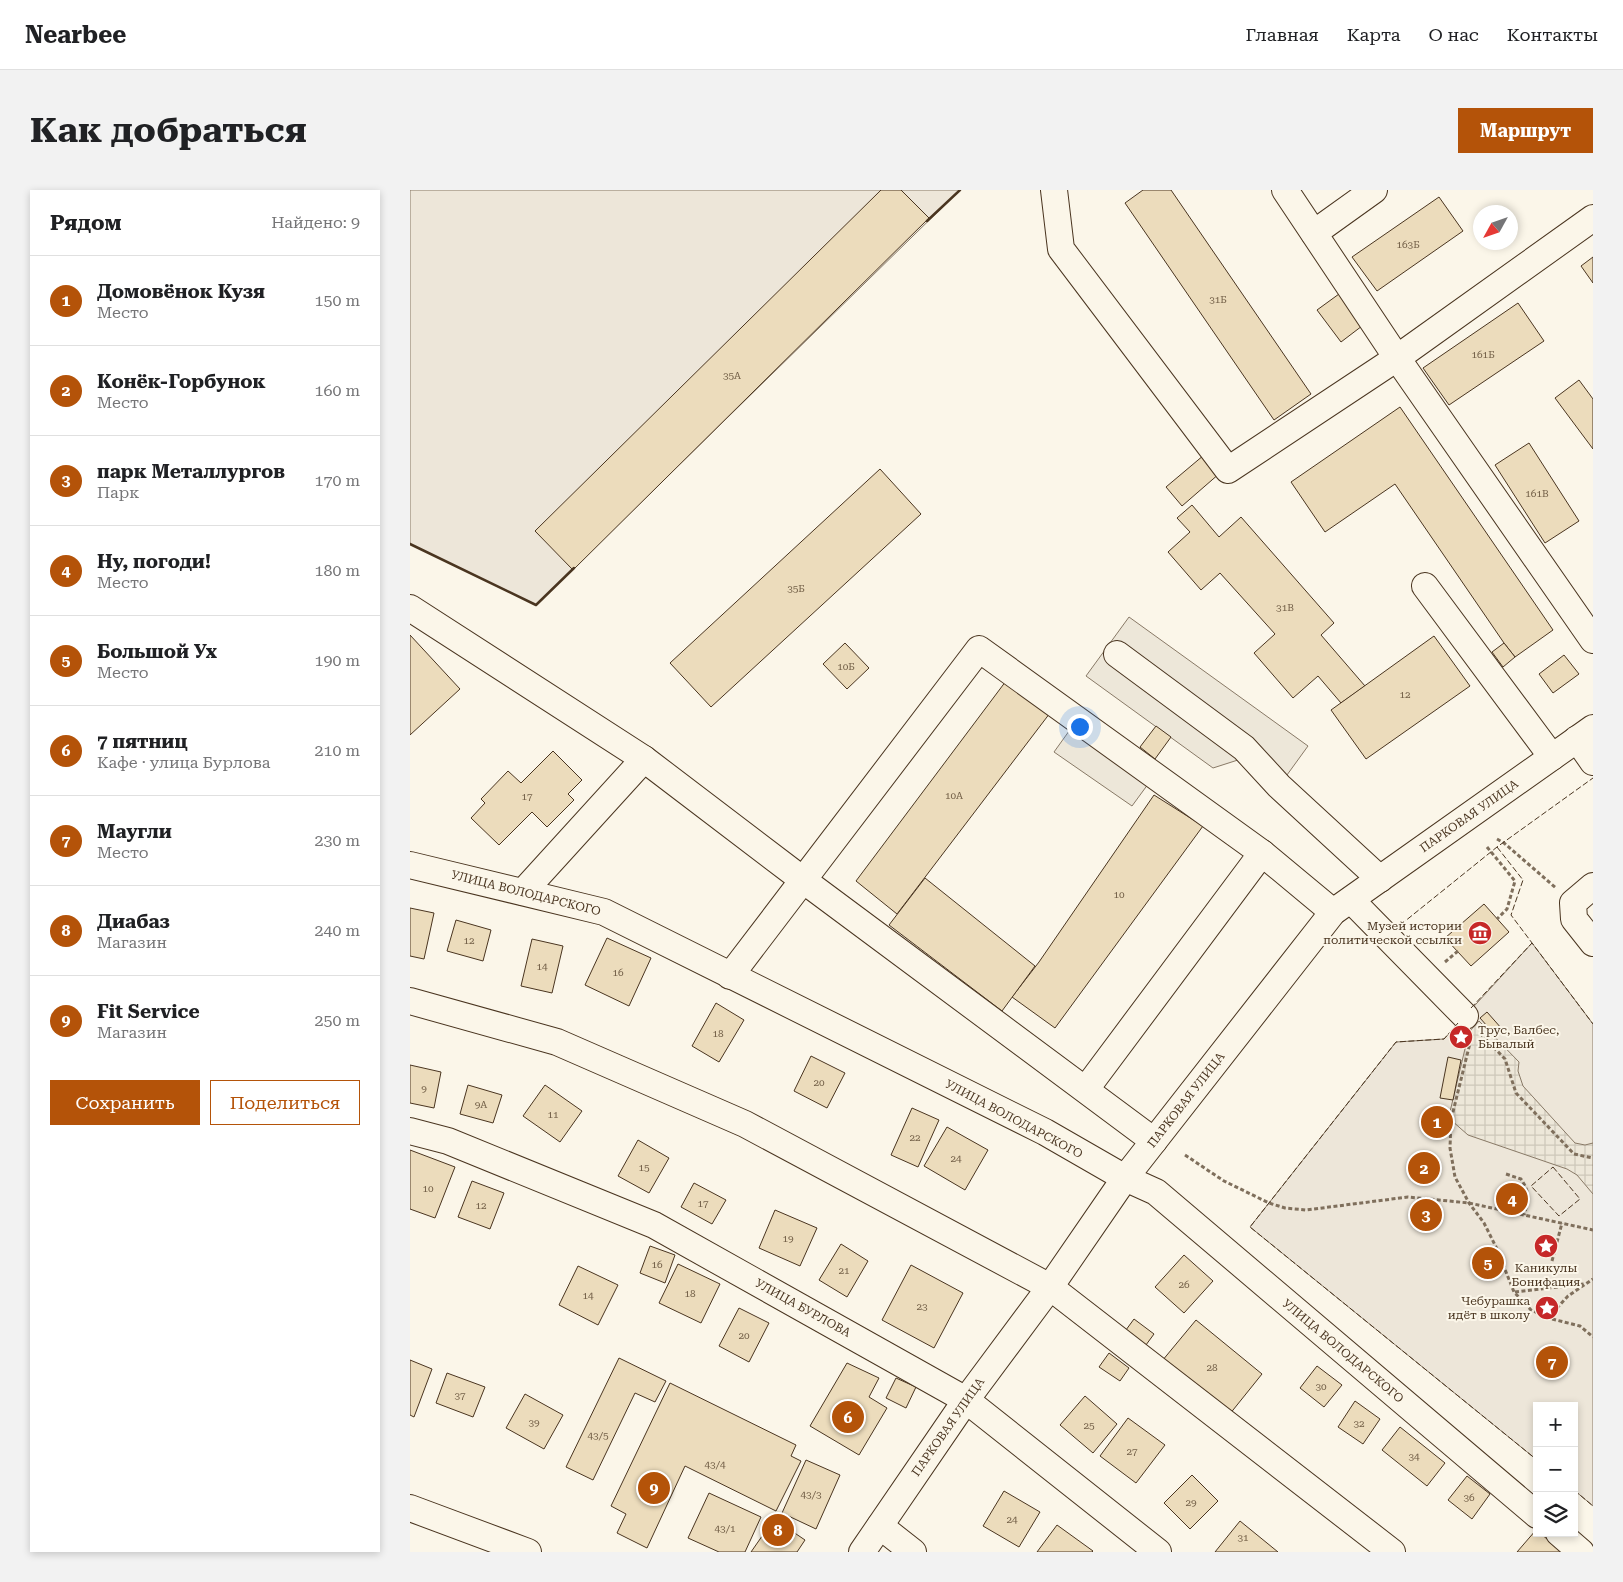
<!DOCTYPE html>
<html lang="ru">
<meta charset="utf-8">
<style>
body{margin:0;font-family:"Roboto Serif",serif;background:#f2f2f2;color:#202124}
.controls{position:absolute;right:15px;bottom:15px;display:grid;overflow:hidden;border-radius:0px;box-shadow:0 2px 8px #0003}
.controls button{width:45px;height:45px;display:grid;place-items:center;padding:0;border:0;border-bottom:1px solid #e0e0e0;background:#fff;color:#202124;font:25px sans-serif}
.compass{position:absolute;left:1063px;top:15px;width:45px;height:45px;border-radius:50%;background:#fff;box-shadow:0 2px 8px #0003;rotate:230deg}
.you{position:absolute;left:669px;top:536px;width:18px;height:18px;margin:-12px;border:4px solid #fff;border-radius:50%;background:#1a73e8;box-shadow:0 0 0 8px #1a73e833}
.badge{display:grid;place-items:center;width:32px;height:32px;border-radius:50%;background:#b45309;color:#fff;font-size:16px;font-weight:700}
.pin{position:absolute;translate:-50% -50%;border:2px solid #fff;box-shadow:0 1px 5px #0006}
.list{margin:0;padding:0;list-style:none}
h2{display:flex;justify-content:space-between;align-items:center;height:65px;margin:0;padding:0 20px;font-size:21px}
h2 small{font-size:16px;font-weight:400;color:#757577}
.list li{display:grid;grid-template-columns:32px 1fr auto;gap:15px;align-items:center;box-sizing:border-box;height:90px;padding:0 20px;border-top:1px solid #e0e0e0}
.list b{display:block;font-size:19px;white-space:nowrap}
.list p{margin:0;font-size:16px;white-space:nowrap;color:#757577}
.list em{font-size:16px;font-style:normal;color:#757577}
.actions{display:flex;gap:10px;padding:15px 20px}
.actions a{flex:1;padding:11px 0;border:1px solid #b45309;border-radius:0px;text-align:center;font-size:18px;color:#b45309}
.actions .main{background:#b45309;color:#fff}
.icon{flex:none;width:28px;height:28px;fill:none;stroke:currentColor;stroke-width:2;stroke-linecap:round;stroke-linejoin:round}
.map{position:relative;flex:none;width:1183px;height:1362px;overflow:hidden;border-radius:0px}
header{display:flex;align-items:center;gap:30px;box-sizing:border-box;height:70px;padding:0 25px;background:#fff;border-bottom:1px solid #e0e0e0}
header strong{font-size:24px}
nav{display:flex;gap:28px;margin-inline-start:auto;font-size:18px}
.intro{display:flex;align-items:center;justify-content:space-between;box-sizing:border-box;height:120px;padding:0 30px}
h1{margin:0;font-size:35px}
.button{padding:12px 22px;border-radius:0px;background:#b45309;color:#fff;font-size:18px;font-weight:700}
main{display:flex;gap:30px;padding:0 30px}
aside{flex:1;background:#fff;border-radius:0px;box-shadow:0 2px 8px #0003}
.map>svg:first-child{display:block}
</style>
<header>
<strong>Nearbee</strong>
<nav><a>Главная</a><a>Карта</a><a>О нас</a><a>Контакты</a></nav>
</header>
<div class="intro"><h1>Как добраться</h1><a class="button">Маршрут</a></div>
<main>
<aside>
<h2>Рядом<small>Найдено: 9</small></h2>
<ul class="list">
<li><span class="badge">1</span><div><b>Домовёнок Кузя</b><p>Место</p></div><em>150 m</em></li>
<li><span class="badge">2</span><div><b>Конёк-Горбунок</b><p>Место</p></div><em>160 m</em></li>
<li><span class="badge">3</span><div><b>парк Металлургов</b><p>Парк</p></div><em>170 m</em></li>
<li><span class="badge">4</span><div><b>Ну, погоди!</b><p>Место</p></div><em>180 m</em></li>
<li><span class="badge">5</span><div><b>Большой Ух</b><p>Место</p></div><em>190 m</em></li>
<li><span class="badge">6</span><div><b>7 пятниц</b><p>Кафе · улица Бурлова</p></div><em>210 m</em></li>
<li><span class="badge">7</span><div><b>Маугли</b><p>Место</p></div><em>230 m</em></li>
<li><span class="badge">8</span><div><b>Диабаз</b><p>Магазин</p></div><em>240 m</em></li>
<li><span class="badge">9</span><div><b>Fit Service</b><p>Магазин</p></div><em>250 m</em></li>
</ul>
<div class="actions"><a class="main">Сохранить</a><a>Поделиться</a></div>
</aside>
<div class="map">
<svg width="1183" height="1362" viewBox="0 0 1183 1362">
<defs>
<pattern id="plaza-grid" width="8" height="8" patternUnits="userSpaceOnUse" patternTransform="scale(1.25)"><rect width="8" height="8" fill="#ede7d9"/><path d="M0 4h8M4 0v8" fill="none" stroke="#cdc7ba"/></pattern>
</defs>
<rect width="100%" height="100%" fill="#fbf6e9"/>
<g fill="#ede6d9" stroke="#887966">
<polygon points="0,0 550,0 126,415 0,354"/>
<polygon points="1122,753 1183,834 1183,1316 1164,1300 1164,1216 1127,1216 1127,1270 840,1037 986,852 1034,849"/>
</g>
<g fill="#ede7d9" stroke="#887966">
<polygon points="719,427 898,556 869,596 831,569 803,578 676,486"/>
<polygon points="667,530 744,586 722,616 644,562"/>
</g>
<polygon fill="url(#plaza-grid)" stroke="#887966" points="1069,831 1109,872 1108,881 1113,896 1165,953 1175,955 1183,953 1183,1004 1167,985 1157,979 1058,945 1041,930 1039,926 1059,842"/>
<g fill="#ecdcbc" stroke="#4a3520">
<polygon points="471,0 491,0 519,28 163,380 125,341"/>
<polygon points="733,0 761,0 901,204 864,230 715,13"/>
<polygon points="1029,7 1053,41 967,101 942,67"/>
<polygon points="1183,67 1183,93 1171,76"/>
<polygon points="929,104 952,136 931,152 907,120"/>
<polygon points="1108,113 1134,151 1039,215 1013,178"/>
<polygon points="1169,190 1183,209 1183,259 1145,208"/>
<polygon points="990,217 1143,440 1105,467 1094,453 985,294 915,342 881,292"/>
<polygon points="1119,253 1169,331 1135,353 1085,275"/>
<polygon points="794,265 810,283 772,316 756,297"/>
<polygon points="470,279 511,324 301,517 260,473"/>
<polygon points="782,315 809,347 831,327 924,433 911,445 955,496 931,513 908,486 883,508 844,463 865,444 810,383 791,400 758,362 780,342 767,328"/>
<polygon points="0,445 50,499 0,545"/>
<polygon points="1024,446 1060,496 956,569 921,520"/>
<polygon points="435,453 459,478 437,499 413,474"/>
<polygon points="1094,453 1105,467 1093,477 1082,462"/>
<polygon points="1154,465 1169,484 1143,503 1129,484"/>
<polygon points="599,487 640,523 487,724 446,691"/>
<polygon points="746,536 761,547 745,569 730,557"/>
<polygon points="143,561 172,590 158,604 164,610 137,637 122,622 89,655 61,628 75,613 71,609 98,581 111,593"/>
<polygon points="744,605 793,636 645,838 602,807 629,772"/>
<polygon points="515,688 625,776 592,821 479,735"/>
<polygon points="1074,714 1099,742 1061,776 1035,748"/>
<polygon points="0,718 24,723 14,769 0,766"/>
<polygon points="46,730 81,740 73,771 37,761"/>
<polygon points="197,748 241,768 219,816 175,795"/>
<polygon points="122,749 153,756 142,803 111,796"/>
<polygon points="306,813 334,830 309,872 282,856"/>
<polygon points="1077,822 1092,839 1085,845 1070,828"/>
<polygon points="401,866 435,883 417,918 384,901"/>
<polygon points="1038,867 1051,870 1043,910 1030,908"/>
<polygon points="0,875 31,882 24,918 0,913"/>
<polygon points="58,895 92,905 83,933 50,924"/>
<polygon points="135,895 172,921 150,952 113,926"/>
<polygon points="502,918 529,930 508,977 481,965"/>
<polygon points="537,937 578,960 555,1000 514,976"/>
<polygon points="228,950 259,968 239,1003 208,986"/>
<polygon points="0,960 45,977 25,1028 0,1019"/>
<polygon points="62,991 94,1003 80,1039 48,1027"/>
<polygon points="284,993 316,1010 302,1034 271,1017"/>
<polygon points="365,1020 407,1038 390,1076 349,1058"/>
<polygon points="431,1054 458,1071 437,1107 409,1090"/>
<polygon points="240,1056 265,1065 255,1093 230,1083"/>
<polygon points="774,1065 803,1091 774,1123 745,1097"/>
<polygon points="268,1074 310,1094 291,1133 249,1113"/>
<polygon points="501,1075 553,1103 524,1158 472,1130"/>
<polygon points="168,1076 208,1095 188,1135 149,1115"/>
<polygon points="329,1118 359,1133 339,1172 309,1156"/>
<polygon points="724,1129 744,1144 733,1159 713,1144"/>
<polygon points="786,1130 852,1184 819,1225 752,1171"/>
<polygon points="699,1163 719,1178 710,1191 689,1177"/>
<polygon points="209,1168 256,1191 245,1212 225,1203 183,1290 156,1277"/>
<polygon points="0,1170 22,1179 4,1227 0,1225"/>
<polygon points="437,1173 469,1188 459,1207 477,1218 449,1265 400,1236"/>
<polygon points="907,1176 932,1195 914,1217 890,1198"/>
<polygon points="37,1183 75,1197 63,1227 26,1213"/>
<polygon points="486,1188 506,1197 496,1218 476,1208"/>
<polygon points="260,1193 386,1255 381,1266 391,1271 366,1321 275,1276 237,1358 207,1343 216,1324 201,1316"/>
<polygon points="115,1204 153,1225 134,1259 96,1238"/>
<polygon points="675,1206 707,1234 683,1263 650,1235"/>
<polygon points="945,1211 970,1229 953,1254 928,1237"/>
<polygon points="718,1228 755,1255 726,1293 690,1266"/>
<polygon points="990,1237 1035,1273 1017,1296 972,1260"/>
<polygon points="396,1270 430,1285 406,1339 372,1323"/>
<polygon points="782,1285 808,1311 780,1339 754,1313"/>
<polygon points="1057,1286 1080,1304 1062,1329 1038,1310"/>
<polygon points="594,1301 630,1322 609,1357 573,1336"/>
<polygon points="299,1303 351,1327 335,1362 309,1362 278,1348"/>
<polygon points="364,1329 395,1350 387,1362 341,1362"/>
<polygon points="830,1331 868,1362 805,1362"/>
<polygon points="647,1335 683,1361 682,1362 627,1362"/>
<polygon points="1126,1340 1127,1343 1130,1343 1152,1362 1107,1362"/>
</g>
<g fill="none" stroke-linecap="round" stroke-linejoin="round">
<g stroke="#4a3520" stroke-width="28">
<g id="minor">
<polyline points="644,0 651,59 818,280 987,168 875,0"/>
<polyline points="1183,28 987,168 1183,450"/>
<polyline points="904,43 964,0"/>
<polyline points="1015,396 1142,567"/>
<polyline points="0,418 234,569 393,690 744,951"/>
<polyline points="707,464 834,558 869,596 970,689"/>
<polyline points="1167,549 1183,572"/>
<polyline points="852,663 923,722"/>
<polyline points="0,675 194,722 635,942 715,988 746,1002 1127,1325"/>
<polyline points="1183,696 1163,713 1164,729 1183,753"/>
<polyline points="113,702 234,569"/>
<polyline points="941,710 1055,826"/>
<polyline points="320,786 569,459 852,663 676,899"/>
<polyline points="0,811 147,852 335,934 640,1097 982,1362"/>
<polyline points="0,941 38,951 244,1035 556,1210 748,1362"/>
<polyline points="0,1318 118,1362"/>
<polyline points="470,1336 503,1362"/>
<polyline points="1149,1343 1171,1362"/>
<polyline points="452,1362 556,1210 640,1097 715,988 923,722 1183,538"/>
</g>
</g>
<g stroke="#7f6f5c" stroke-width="3" stroke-dasharray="4 2.5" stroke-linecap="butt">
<polyline points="1087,649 1094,653 1146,698"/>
<polyline points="1077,657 1105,691 1097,719 1087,729"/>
<polyline points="1035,772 1048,761"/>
<polyline points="1070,843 1095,869 1106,903 1164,964 1183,968"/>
<polyline points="1061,849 1041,930 1040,958 1045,987 1059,1013 1074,1033 1086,1057 1104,1102 1121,1120 1138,1128 1170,1136 1183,1147"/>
<polyline points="775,965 814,991 859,1013 875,1018 896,1020 998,1007 1059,1013 1183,1040"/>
<path d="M1096,984L1111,989C1120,1003 1119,1009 1114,1025"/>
<polyline points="1142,1071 1152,1033"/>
<polyline points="1105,1102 1174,1094"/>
<polyline points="1138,1128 1158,1106 1183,1089"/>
</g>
<use href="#minor" stroke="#fbf6e9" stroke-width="26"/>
<g stroke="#4a3520" stroke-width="1" stroke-dasharray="6 2.5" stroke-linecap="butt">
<polyline points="1087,657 1113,690 1101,725 1183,834"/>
<polyline points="984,740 1087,657 1183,588"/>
<polyline points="1061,818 1122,753"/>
<polyline points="1048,833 1034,849 986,852 840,1037 1127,1270"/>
<polygon points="1143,977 1170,1009 1149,1026 1121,996"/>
<polyline points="1164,1300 1183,1316"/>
</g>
<g stroke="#4a3520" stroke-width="2.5">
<polyline points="517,31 550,0"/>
<polyline points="0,354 126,415 164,378"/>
</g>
</g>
<defs>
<g id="museum-disc" transform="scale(1.25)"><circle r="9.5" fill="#c62828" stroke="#fbf6e9"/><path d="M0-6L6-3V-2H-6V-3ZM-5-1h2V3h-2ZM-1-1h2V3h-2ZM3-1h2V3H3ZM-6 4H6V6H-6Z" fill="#fff"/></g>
<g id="sight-disc" transform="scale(1.25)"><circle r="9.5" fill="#c62828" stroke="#fbf6e9"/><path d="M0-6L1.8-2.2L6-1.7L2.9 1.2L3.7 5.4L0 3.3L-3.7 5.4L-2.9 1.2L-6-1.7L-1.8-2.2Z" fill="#fff"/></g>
</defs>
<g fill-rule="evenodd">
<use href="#museum-disc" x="1070" y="743"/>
<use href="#sight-disc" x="1051" y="847"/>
<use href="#sight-disc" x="1136" y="1056"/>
<use href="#sight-disc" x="1137" y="1118"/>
</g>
<g text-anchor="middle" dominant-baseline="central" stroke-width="4" stroke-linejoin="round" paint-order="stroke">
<g font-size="10" fill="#725f47">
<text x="998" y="54">163Б</text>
<text x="808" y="109">31Б</text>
<text x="1073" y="164">161Б</text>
<text x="322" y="185">35А</text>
<text x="1127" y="303">161В</text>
<text x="386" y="398">35Б</text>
<text x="875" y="417">31В</text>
<text x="436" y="476">10Б</text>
<text x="995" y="504">12</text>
<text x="544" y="605">10А</text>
<text x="117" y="606">17</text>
<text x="709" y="704">10</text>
<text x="59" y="750">12</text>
<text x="132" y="776">14</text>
<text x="208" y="782">16</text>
<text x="308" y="843">18</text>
<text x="409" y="892">20</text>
<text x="14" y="898">9</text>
<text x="71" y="914">9А</text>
<text x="143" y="924">11</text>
<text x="505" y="947">22</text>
<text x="546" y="968">24</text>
<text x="234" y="977">15</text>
<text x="18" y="998">10</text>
<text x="293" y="1013">17</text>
<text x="71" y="1015">12</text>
<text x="378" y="1048">19</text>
<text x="247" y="1074">16</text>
<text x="434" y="1080">21</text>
<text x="774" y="1094">26</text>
<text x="280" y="1103">18</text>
<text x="178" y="1105">14</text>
<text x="512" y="1116">23</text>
<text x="334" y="1145">20</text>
<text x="802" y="1177">28</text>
<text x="911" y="1196">30</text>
<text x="50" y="1205">37</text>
<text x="124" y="1232">39</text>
<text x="949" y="1233">32</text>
<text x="679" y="1235">25</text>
<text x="188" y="1245">43/5</text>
<text x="722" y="1261">27</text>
<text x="1004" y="1266">34</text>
<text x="305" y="1274">43/4</text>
<text x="401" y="1304">43/3</text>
<text x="1059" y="1307">36</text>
<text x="781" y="1312">29</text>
<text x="602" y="1329">24</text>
<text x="315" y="1338">43/1</text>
<text x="833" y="1347">31</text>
</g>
<g font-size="12" fill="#4a3520" stroke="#fbf6e9">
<text transform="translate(1059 626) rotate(-35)">ПАРКОВАЯ УЛИЦА</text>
<text transform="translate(116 703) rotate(14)">УЛИЦА ВОЛОДАРСКОГО</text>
<text transform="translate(776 910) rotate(-52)">ПАРКОВАЯ УЛИЦА</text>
<text transform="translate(604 929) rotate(28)">УЛИЦА ВОЛОДАРСКОГО</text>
<text transform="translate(393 1118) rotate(29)">УЛИЦА БУРЛОВА</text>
<text transform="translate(933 1161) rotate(40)">УЛИЦА ВОЛОДАРСКОГО</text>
<text transform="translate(538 1237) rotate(-55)">ПАРКОВАЯ УЛИЦА</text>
</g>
<g font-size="12" fill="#4a3520" stroke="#fbf6e9" text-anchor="end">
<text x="1052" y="736">Музей истории<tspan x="1052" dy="14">политической ссылки</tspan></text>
<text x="1068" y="840" text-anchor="start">Трус, Балбес,<tspan x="1068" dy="14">Бывалый</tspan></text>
<text x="1136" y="1078" text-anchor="middle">Каникулы<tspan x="1136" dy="14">Бонифация</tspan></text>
<text x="1120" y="1111">Чебурашка<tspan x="1120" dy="14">идёт в школу</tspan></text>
</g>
</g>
</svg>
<div class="controls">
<button>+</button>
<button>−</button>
<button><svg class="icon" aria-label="layers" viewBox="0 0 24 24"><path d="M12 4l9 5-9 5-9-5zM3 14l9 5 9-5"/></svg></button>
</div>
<svg class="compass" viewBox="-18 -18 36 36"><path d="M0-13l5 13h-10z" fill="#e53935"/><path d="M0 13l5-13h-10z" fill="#757577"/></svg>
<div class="you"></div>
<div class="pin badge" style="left:1027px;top:932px">1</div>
<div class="pin badge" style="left:1014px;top:978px">2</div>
<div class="pin badge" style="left:1016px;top:1025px">3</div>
<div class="pin badge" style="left:1102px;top:1009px">4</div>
<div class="pin badge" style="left:1078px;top:1073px">5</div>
<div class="pin badge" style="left:438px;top:1227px">6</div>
<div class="pin badge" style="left:1142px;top:1172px">7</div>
<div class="pin badge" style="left:368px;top:1340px">8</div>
<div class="pin badge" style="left:244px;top:1298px">9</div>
</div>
</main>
